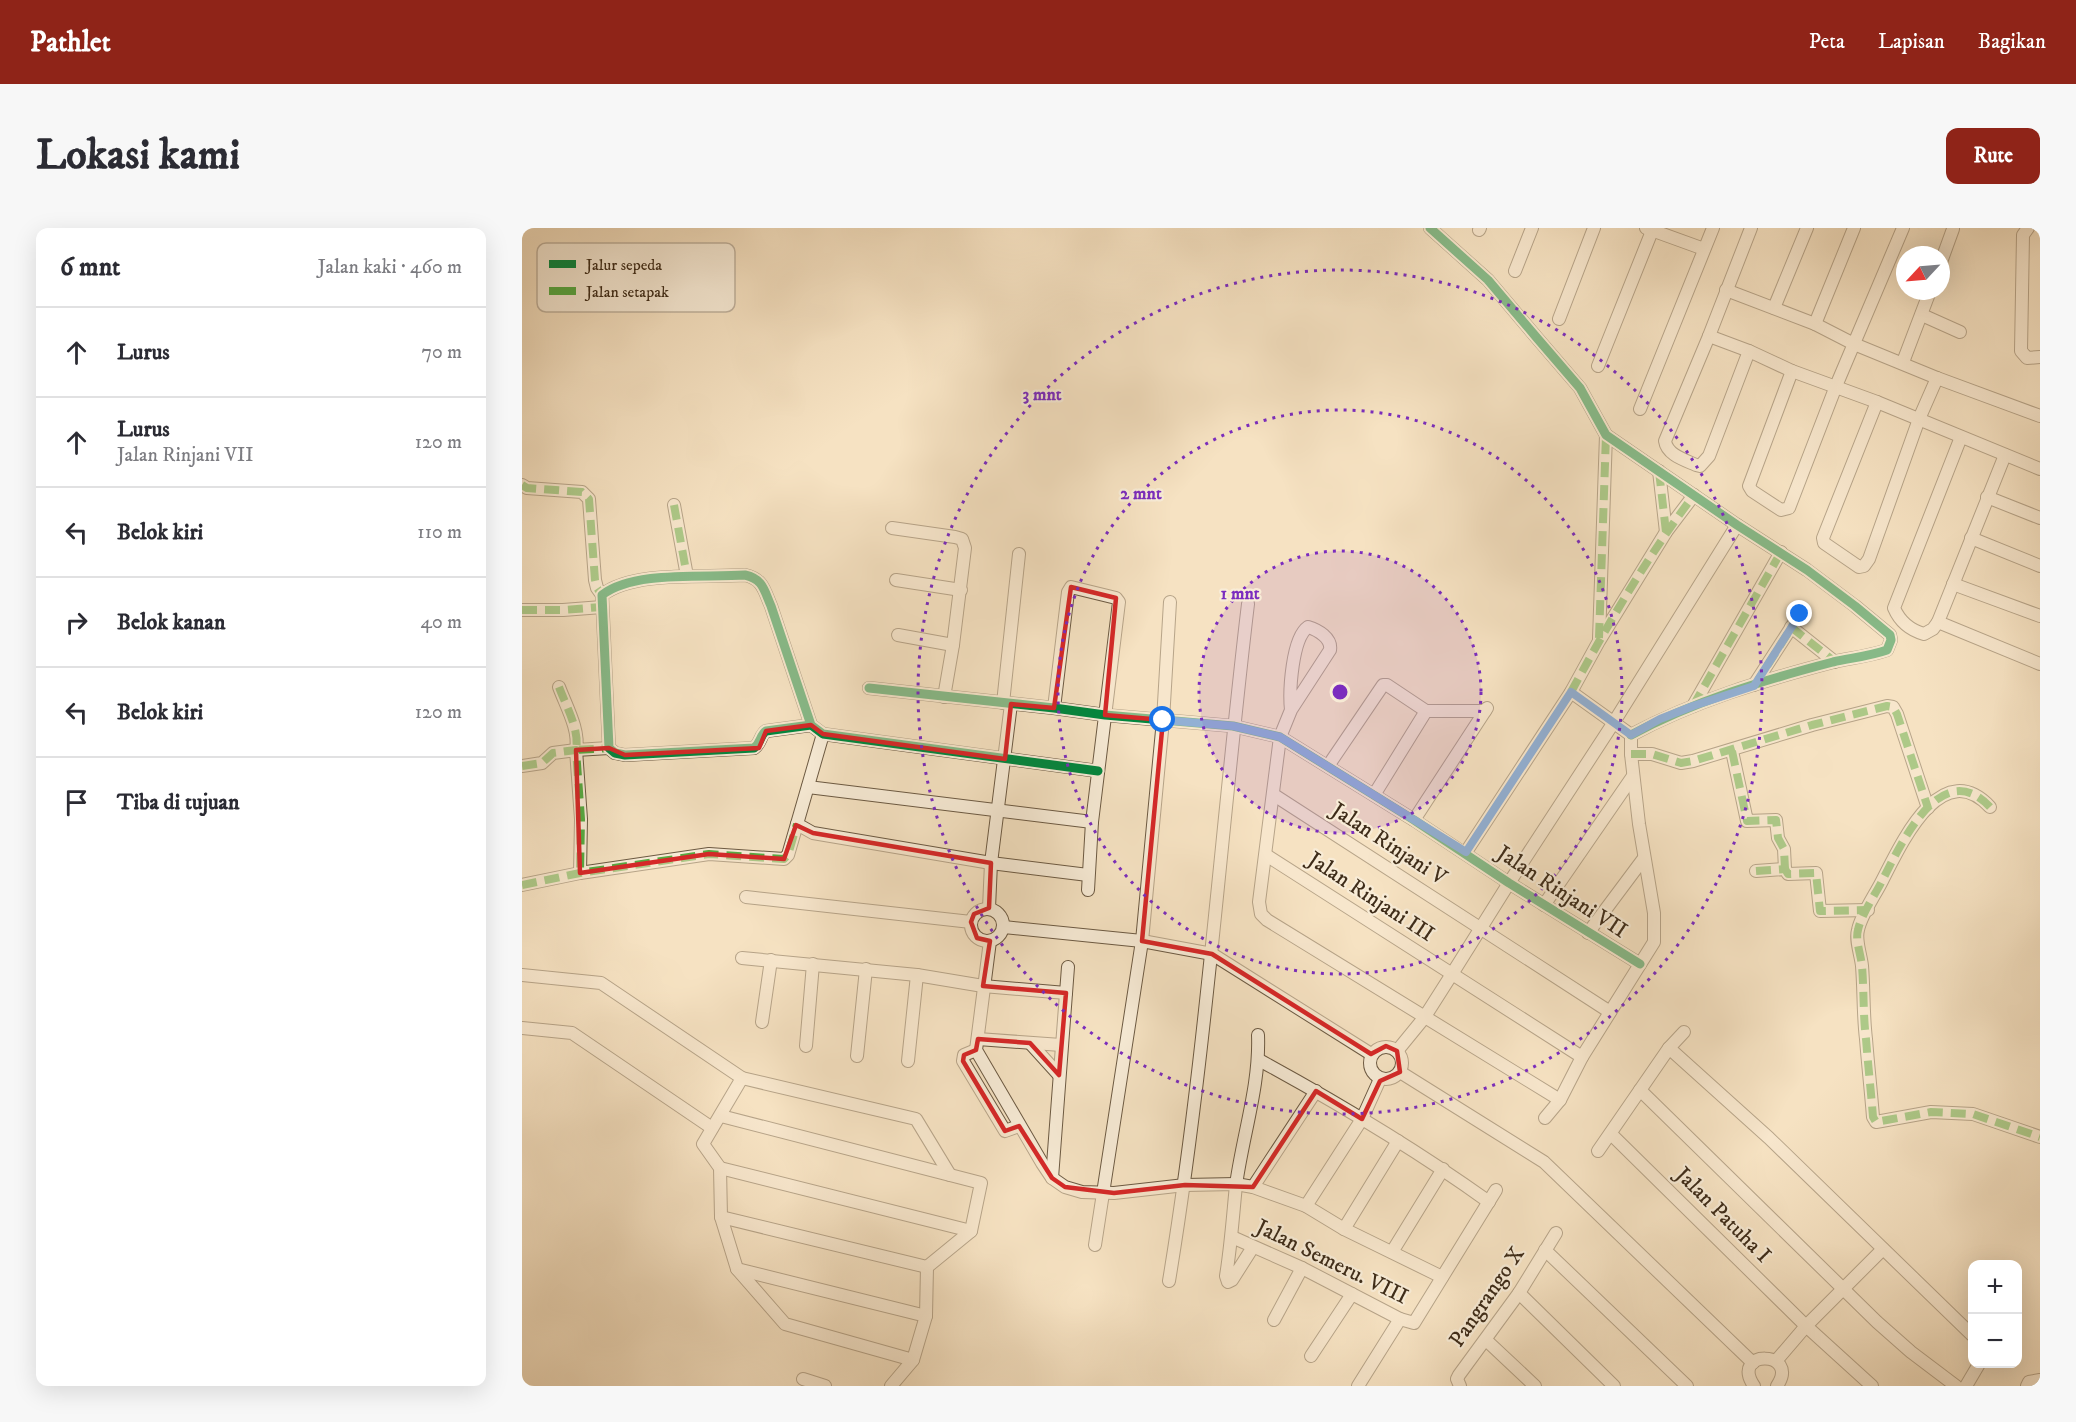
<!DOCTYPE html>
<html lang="id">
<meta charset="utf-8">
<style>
body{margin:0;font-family:"IM FELL DW Pica",serif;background:#f7f7f7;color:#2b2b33}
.controls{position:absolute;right:18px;bottom:18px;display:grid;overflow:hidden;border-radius:12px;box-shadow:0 6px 24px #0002}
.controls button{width:54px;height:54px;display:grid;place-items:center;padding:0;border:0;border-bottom:2px solid #e1e1e2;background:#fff;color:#2b2b33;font:30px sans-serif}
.compass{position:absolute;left:1374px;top:18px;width:54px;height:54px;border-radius:50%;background:#fff;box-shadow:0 6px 24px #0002;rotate:244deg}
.stop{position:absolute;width:18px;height:18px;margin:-14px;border:4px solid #1a73e8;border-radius:50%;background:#fff}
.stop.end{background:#1a73e8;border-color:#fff;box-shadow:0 2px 6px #0008}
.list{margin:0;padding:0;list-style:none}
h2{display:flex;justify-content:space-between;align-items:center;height:78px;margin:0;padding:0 24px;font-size:26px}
h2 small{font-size:20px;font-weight:400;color:#7c7c81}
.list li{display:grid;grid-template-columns:39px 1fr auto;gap:18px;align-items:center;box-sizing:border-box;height:90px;padding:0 24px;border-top:2px solid #e1e1e2}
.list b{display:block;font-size:22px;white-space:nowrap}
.list p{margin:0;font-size:20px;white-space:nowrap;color:#7c7c81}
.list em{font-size:20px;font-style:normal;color:#7c7c81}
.icon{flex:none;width:33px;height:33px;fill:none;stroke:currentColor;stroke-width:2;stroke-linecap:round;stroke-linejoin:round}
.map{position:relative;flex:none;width:1518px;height:1158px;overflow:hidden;border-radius:12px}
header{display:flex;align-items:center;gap:36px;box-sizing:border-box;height:84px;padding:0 30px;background:#8f2418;color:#fff}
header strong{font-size:28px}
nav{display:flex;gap:33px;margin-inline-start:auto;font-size:21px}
.intro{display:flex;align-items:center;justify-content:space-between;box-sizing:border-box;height:144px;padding:0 36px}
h1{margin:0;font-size:42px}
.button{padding:15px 27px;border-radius:12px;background:#8f2418;color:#fff;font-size:21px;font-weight:700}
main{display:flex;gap:36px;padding:0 36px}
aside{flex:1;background:#fff;border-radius:12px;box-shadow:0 6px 24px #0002}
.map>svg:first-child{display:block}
</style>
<header>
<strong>Pathlet</strong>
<nav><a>Peta</a><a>Lapisan</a><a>Bagikan</a></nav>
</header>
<div class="intro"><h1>Lokasi kami</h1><a class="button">Rute</a></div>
<main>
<aside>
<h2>6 mnt<small>Jalan kaki · 460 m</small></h2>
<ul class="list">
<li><svg class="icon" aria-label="ahead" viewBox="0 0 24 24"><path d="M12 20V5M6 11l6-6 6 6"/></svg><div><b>Lurus</b></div><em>70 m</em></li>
<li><svg class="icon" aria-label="ahead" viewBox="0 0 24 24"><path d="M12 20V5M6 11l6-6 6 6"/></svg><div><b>Lurus</b><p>Jalan Rinjani VII</p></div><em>120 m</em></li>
<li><svg class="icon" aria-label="left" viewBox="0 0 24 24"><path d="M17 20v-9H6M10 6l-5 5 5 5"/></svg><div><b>Belok kiri</b></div><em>110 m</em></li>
<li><svg class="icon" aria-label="right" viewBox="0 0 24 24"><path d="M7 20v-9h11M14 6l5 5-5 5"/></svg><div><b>Belok kanan</b></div><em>40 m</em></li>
<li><svg class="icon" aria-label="left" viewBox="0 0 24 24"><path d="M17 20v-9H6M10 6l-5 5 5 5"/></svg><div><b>Belok kiri</b></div><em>120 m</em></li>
<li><svg class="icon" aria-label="arrive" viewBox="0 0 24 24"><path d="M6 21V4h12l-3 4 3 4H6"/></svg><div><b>Tiba di tujuan</b></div></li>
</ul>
</aside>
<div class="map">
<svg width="1518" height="1158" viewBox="0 0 1518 1158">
<rect width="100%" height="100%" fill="#f5e2c2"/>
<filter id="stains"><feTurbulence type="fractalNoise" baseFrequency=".00333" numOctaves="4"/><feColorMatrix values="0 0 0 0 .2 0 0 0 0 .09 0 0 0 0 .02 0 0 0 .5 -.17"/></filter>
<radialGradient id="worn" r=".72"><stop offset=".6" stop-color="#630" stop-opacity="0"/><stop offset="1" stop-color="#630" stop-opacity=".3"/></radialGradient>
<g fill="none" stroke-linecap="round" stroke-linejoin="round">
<g stroke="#6c5a43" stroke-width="14">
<g id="minor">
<path d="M908,0L966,52L1015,110L1058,160L1084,207L1215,297L1285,342L1333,378L1368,407L1369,412L1365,422C1348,428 1329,430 1311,434C1242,452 1172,473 1109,507"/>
<polyline points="1124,0 1182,21"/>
<polyline points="1229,0 1187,108 1227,123 1270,143 1355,174 1518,241"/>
<polyline points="1506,0 1501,7 1499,123 1505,130 1518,129"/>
<polyline points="957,2 958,0"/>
<polyline points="1419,34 1431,1"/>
<polyline points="993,43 1010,0"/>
<polyline points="1204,62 1293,96 1332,116 1415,150 1518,188"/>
<polyline points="1252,80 1285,0"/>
<polyline points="1400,87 1438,104"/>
<polyline points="1037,91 1072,0"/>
<polyline points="1293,96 1332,0"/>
<path d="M1187,108L1143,213C1145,227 1163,232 1174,237L1178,238L1187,228L1227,123"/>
<polyline points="1381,134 1408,63"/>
<polyline points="1076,138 1130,3"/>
<polyline points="1270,143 1227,258 1230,263 1259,282 1267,280 1314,158 1381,0"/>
<polyline points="1355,174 1301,310 1302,315 1337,339 1342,338 1347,331 1397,191 1415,150"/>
<polyline points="1118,181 1191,0"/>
<polyline points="1483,227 1416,394 1518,436"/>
<polyline points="1137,243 1144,304"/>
<polyline points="0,257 5,260 60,264 67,271 73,352 75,360 80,367"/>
<polyline points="1465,269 1518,290"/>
<polyline points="152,277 165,348"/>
<polyline points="370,300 433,309 440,311 443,320 431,417 422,469"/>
<polyline points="1449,310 1518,338"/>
<polyline points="374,352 439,362"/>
<polyline points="1431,356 1518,388"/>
<polyline points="0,382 41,382 80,379"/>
<path d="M1416,394L1411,401L1402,406C1388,402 1378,394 1372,380L1439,209"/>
<polyline points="1269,399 1313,434"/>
<polyline points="376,407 431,417"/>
<polyline points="1077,411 1084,207"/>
<polyline points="1232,457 1278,386"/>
<path d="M37,459C44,478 58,502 54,522L87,520"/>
<polyline points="347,460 532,480 583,487 711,498 758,509 892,592 987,655 1118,736"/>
<polyline points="1049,464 1109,507"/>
<polyline points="481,475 497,326"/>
<polyline points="1171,478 1259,324"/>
<polyline points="532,480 546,364 549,359 594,370 597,374 570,594 566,662"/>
<path d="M769,482C767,463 770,410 786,399C796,402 810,410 808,422L769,482L758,509L737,674L739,686L745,692L1038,872"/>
<path d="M289,497L244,503C238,507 239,515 232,520L103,527L93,525L87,520L80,367C112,342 183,350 223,347C241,351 242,362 249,378L289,497L301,506L576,543"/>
<polyline points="301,506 275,596 291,605 469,635 566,647"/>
<polyline points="1210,523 1225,593 1254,592 1256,610 1262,621 1263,641"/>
<polyline points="1109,526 1130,526 1159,535 1171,533 1290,497 1365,478 1371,479 1375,486 1406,580"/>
<polyline points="0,538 20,535 31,525 54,522 59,591 58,645"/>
<polyline points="806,538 861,457 865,457 904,483 963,483"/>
<polyline points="286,559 570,594"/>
<polyline points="752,567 1088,784"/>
<polyline points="852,567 904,483"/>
<path d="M1468,579C1419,527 1379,616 1360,653C1353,667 1339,687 1336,702C1333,712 1339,727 1340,738C1342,762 1341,787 1344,811C1346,837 1349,863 1351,889L1354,894L1409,884L1451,886L1518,909"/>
<polyline points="892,592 965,480"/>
<polyline points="944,624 1049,464 1077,413 1144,304 1172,267"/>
<polyline points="744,627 1060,829"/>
<polyline points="1234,643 1263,641 1266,646 1294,645 1298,683 1346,682"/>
<polyline points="0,657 58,645 187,626 262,631 266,627 275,596"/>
<polyline points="224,669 449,694"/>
<polyline points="1022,677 1111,548"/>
<polyline points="467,680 469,635 489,476"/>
<circle cx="465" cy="697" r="16"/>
<polyline points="482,699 620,713 690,726 849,826"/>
<polyline points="1066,705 1122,630"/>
<polyline points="468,713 454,822 520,935 530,950 543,959 560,964 592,965 663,957 714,956 731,959 784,978 822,1001 920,1049"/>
<polyline points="220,730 395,747 461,758 544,765"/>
<polyline points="0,747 79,755 220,850 181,916 198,940 199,989 215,1041 263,1096 391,1132 404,1088"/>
<polyline points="240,794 249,732"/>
<polyline points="0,800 50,805 190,900"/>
<polyline points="456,811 539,817"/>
<polyline points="508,815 537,847"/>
<polyline points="284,818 291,736"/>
<circle cx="864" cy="835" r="16"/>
<polyline points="1147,820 1247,910 1450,1107"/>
<polyline points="454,822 442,827 441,833 483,903 497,898"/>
<polyline points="875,823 902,790 930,746 987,655 1092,494 1215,297"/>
<polyline points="335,828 344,741"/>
<path d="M737,832C816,875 893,921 967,974"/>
<polyline points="386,833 395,747"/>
<polyline points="878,844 1022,934 1231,1135"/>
<polyline points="220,850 394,891 428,947"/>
<polyline points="1118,862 1355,1094 1389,1124 1434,1158"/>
<polyline points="1023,890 1038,872 1060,829 1132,714 1132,685 1117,596 1109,526 1109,507"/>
<polyline points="1089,906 1284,1098 1350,1158"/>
<polyline points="1076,923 1147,820 1162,804"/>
<polyline points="198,940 449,1003 459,955 199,888"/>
<polyline points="530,950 546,739"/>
<polyline points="731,959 794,863"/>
<polyline points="784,978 840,891 858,851"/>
<polyline points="199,989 405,1039 449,1003"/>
<polyline points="822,1001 876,913"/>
<polyline points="710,1009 780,1040 878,1091 892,1095 974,962"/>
<polyline points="573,1017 620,713 641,492 648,374"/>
<path d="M731,1019L710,1052L706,1054L704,1048C709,1017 711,987 714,957C721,906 738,857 736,807"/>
<polyline points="1023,1022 1165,1158"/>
<polyline points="870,1024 921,941"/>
<polyline points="215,1041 404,1088 405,1039"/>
<path d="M647,1053C684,829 699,601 726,376"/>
<polyline points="997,1065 1092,1158"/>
<polyline points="752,1092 780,1040"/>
<polyline points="964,1112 1013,1158"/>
<polyline points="789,1128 830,1066"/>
<polyline points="1254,1133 1284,1098 1361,1021"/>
<polyline points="281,1151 303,1158"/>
<polyline points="369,1158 391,1132"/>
<polyline points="836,1158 878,1091"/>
<polyline points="938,1158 935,1151 937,1147 997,1065 1034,1005"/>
<path d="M1232,1158C1207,1121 1279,1122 1255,1158"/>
<polyline points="1444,1158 1457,1136"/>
<polyline points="1505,1158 1507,1154 1518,1152"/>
</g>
</g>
<use href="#minor" stroke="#f8ecd7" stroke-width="12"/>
<g stroke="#55ab42" stroke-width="8" stroke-dasharray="15 8" stroke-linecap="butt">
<polyline points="1137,243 1144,304"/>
<polyline points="0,257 5,260 60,264 67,271 73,352 75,360 80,367"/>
<polyline points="152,277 165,348"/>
<polyline points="0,382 41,382 80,379"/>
<polyline points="1269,399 1313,434"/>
<polyline points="1077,410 1084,207"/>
<polyline points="1233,457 1278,386"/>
<path d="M37,459C44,478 58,502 54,522L87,520"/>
<path d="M1049,464C1086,396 1125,329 1172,267"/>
<polyline points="1171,478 1259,324"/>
<polyline points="1210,523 1225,593 1254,592 1256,610 1262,621 1263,641"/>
<polyline points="1109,526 1130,526 1159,535 1171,533 1290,497 1365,478 1371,479 1375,486 1406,580"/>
<polyline points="0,538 20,535 31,525 54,522 59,591 58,645"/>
<path d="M1468,579C1419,527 1379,616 1360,653C1353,667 1339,687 1336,702C1333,712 1339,727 1340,738C1342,762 1341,787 1344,811C1346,837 1349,863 1351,889L1354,894L1409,884L1451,886L1518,909"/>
<polyline points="1234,643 1263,641 1266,646 1294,645 1298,683 1346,682"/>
<polyline points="0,657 58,645 187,626 262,631 266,627 275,596"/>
</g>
<g stroke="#f8ecd7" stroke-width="13">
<g id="cycleway">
<path d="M908,0L966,52L1015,110L1058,160L1084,207L1215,297L1285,342L1333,378L1368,407L1369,412L1365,422C1348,428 1329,430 1311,434C1242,452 1172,473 1109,507"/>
<polyline points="347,460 532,480 583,487 711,498 758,509 892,592 987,655 1118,736"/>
<path d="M289,497L244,503C238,507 239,515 232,520L103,527L93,525L87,520L80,367C112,342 183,350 223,347C241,351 242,362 249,378L289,497L301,506L576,543"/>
</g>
</g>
<use href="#cycleway" stroke="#00873e" stroke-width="9"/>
</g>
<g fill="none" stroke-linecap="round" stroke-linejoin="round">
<polyline stroke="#1a73e8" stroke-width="8" points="641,492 711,498 758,509 944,624 1049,464 1109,507 1138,491 1171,478 1232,458 1278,386"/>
</g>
<path d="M0 0H1518V1158H0ZM549,359L594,370L583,487L641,492L620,713L690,726L849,826L864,818L875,823L878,844L858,853L840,891L794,863L731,959L663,957L592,965L543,959L530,950L497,898L483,903L441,833L442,827L454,822L456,811L508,815L537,847L544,765L461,758L468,713L455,710L449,694L452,686L467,680L469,635L291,605L274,597L262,631L187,626L58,645L54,522L87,520L103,527L237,520L244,503L289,497L301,506L483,531L489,476L532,480Z" fill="#f5e2c2" fill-opacity=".55" fill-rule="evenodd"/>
<path fill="none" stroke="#d62828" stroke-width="4.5" stroke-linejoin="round" d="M549,359L594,370L583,487L641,492L620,713L690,726L849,826L864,818L875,823L878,844L858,853L840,891L794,863L731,959L663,957L592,965L543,959L530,950L497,898L483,903L441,833L442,827L454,822L456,811L508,815L537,847L544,765L461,758L468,713L455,710L449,694L452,686L467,680L469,635L291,605L274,597L262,631L187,626L58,645L54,522L87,520L103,527L237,520L244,503L289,497L301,506L483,531L489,476L532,480Z"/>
<circle cx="818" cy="464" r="141" fill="#7b2cbf" fill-opacity=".12"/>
<g fill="none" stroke="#7b2cbf" stroke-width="3" stroke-dasharray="3 6">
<circle cx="818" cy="464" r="141"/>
<circle cx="818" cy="464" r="282"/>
<circle cx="818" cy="464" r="422"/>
</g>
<g text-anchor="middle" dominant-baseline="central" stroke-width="4.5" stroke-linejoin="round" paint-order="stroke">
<g font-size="22" fill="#3e2c19" stroke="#f8ecd7">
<text transform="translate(867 616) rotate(33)">Jalan Rinjani V</text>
<text transform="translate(1040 664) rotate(33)">Jalan Rinjani VII</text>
<text transform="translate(849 669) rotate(33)">Jalan Rinjani III</text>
<text transform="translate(1201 987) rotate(45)">Jalan Patuha I</text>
<text transform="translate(810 1034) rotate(26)">Jalan Semeru. VIII</text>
<text transform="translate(965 1069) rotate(-56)">Pangrango X</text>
</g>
</g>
<rect x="15" y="15" width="198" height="69" rx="9" fill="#f8ecd7" stroke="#c0b29e" stroke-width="1.5"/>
<rect x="27" y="32" width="27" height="8" fill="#00873e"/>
<rect x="27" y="59" width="27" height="8" fill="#55ab42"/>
<g font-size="16" fill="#3e2c19">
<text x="64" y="42">Jalur sepeda</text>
<text x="64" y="69">Jalan setapak</text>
</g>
<circle cx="818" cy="464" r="9" fill="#7b2cbf" stroke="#f8ecd7" stroke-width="3"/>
<g font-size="18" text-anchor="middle" font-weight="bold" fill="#7b2cbf" stroke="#f8ecd7" stroke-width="4.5" stroke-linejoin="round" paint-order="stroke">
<text x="520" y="172">3 mnt</text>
<text x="619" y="271">2 mnt</text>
<text x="718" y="371">1 mnt</text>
</g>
<rect width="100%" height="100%" filter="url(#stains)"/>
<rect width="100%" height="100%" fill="url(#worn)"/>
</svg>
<div class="controls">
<button>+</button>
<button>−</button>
</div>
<svg class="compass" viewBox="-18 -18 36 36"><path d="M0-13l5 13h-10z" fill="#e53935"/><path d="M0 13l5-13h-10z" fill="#7c7c81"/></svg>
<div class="stop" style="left:641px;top:492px"></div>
<div class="stop end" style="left:1278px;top:386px"></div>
</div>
</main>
